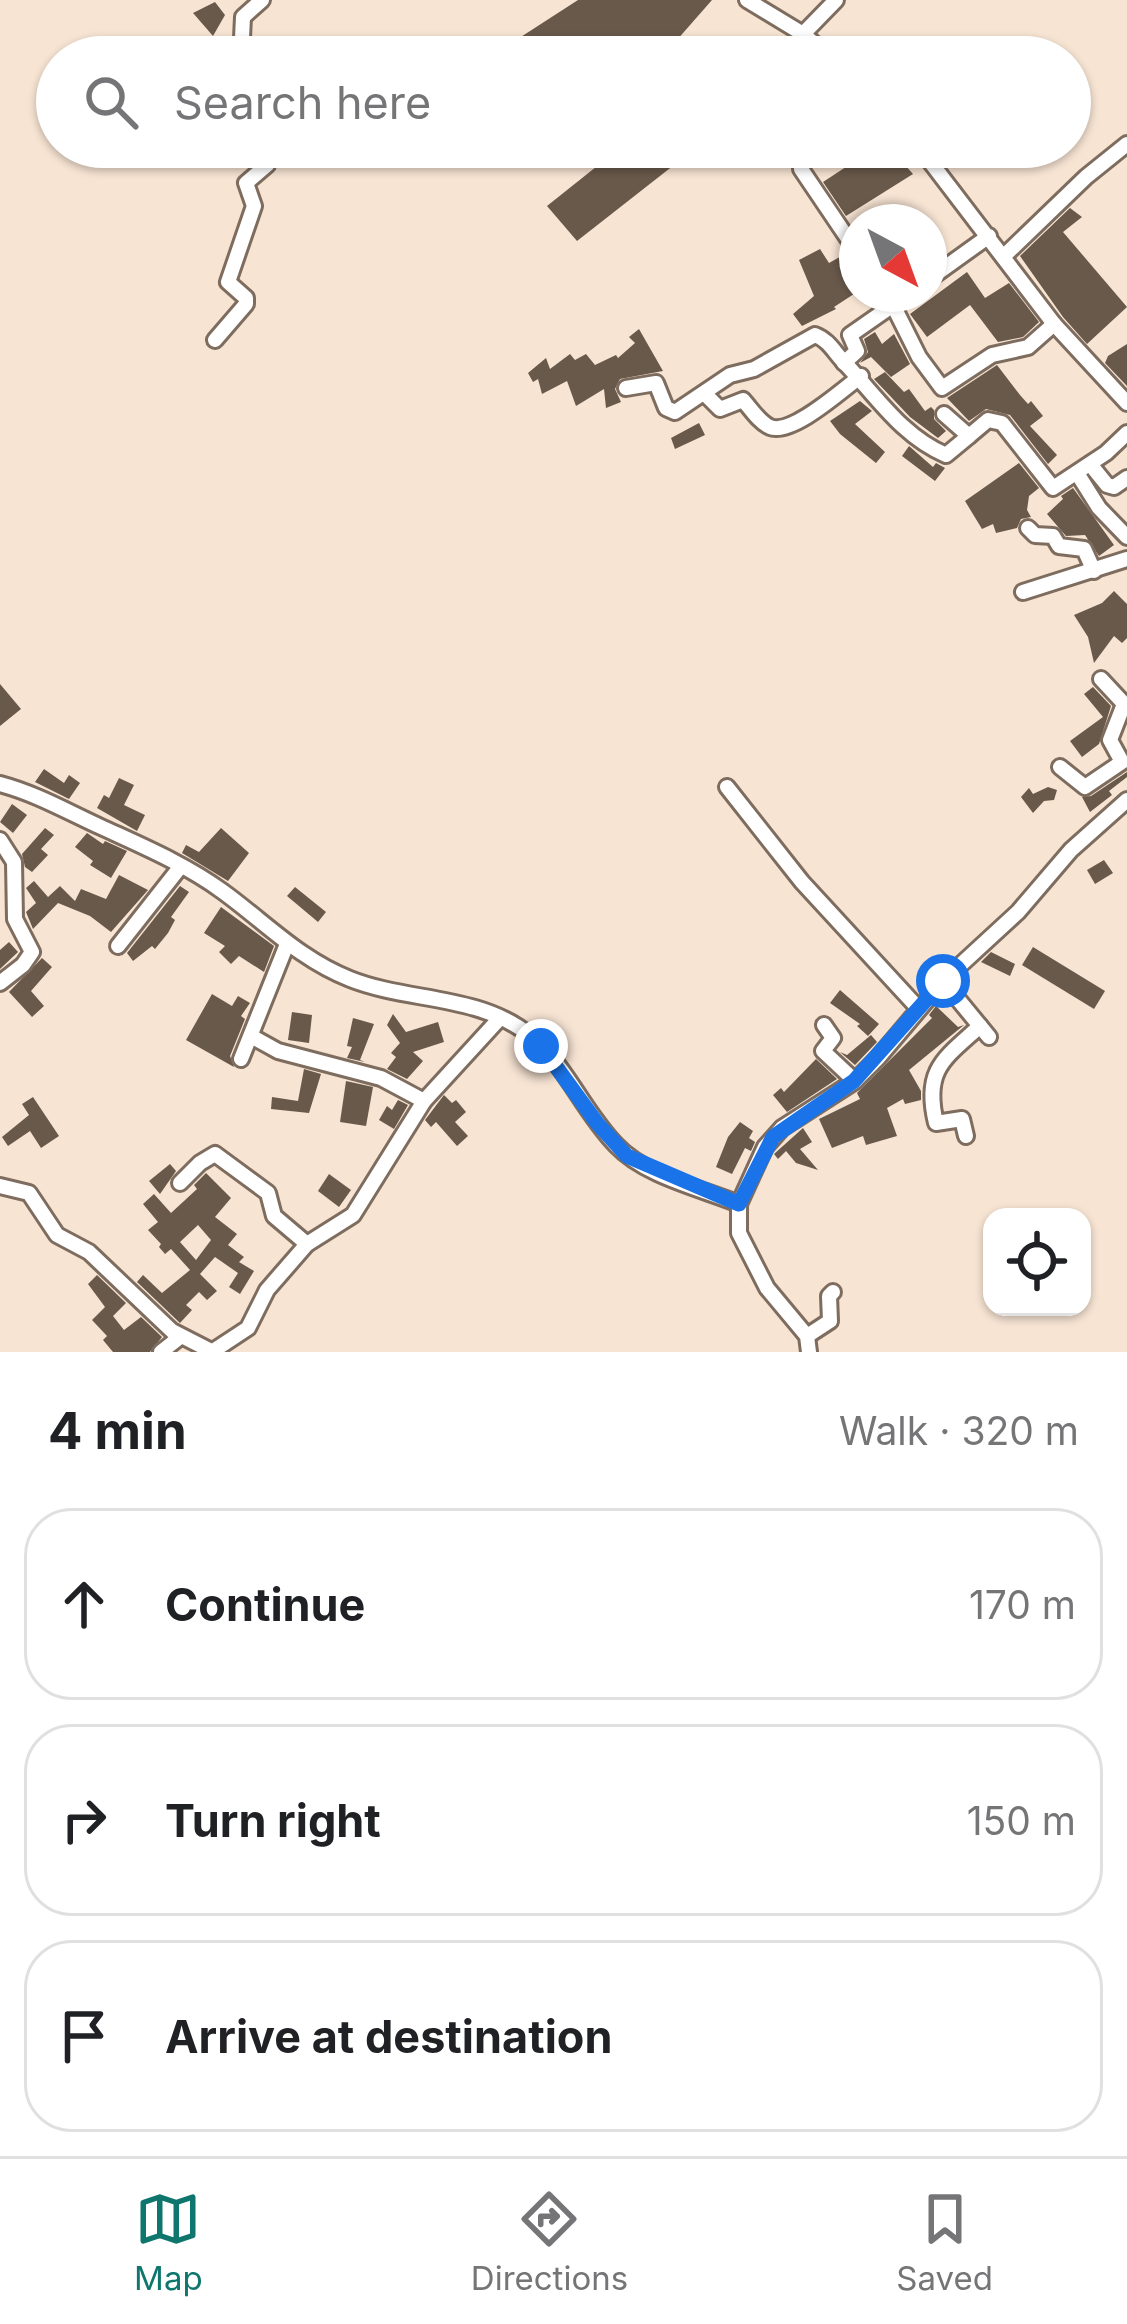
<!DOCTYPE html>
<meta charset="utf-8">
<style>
body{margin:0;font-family:Inter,sans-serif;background:#f6f6f6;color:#202124}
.controls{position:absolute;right:36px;bottom:36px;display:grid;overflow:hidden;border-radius:24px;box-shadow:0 3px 9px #0004}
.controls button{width:108px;height:108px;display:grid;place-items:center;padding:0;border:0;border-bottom:3px solid #e0e0e0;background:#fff;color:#202124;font:60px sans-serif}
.compass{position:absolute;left:839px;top:204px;width:108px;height:108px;border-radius:50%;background:#fff;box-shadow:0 3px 9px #0004;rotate:139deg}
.stop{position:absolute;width:36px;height:36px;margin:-27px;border:9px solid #1a73e8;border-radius:50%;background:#fff}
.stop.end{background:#1a73e8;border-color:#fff;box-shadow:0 3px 12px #0008}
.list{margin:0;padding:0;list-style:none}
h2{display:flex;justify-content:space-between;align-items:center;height:156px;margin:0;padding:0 48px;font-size:51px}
h2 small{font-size:39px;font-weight:400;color:#757577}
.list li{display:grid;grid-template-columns:78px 1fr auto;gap:36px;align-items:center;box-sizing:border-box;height:192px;margin:0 24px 24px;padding:0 24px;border:3px solid #e0e0e0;border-radius:48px}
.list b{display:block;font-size:45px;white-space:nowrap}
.list em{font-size:39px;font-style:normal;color:#757577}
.icon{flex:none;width:66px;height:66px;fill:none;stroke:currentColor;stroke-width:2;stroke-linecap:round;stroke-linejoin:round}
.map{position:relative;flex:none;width:1127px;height:1352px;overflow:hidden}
.search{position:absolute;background:#fff;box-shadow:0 3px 9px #0004;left:36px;right:36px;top:36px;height:132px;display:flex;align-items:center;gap:30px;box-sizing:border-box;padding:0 42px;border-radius:66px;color:#757577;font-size:45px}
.sheet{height:804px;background:#fff}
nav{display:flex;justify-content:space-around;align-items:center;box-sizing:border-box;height:168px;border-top:3px solid #e0e0e0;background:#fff;font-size:33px;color:#757577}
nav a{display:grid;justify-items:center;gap:6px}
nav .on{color:#0f766e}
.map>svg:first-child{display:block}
</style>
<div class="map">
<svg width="1127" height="1352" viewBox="0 0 1127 1352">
<rect width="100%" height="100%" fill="#f7e4d3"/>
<g fill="#69594b" fill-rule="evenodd">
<polygon points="578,0 712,0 662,57 635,57 625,51 616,57 490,57"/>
<polygon points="215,2 225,15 213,36 193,13"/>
<polygon points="937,36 949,57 914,57"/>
<polygon points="621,147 697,147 577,241 547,206"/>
<polygon points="843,147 889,147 913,174 846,216 823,182 852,163"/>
<polygon points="1070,208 1082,217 1063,232 1127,307 1087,344 1063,317 1020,256"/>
<polygon points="820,249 829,263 845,254 852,262 857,271 857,292 834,307 836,309 802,326 793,314 814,296 799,260"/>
<polygon points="967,272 985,298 1009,283 1039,322 1023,337 998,342 970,305 927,337 910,314"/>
<polygon points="639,329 663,371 620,379 615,389 621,402 606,408 604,389 576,406 567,381 542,394 538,379 533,382 528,373 546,358 550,369 570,354 575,360 586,354 595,365 616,355 618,358 635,343 629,337"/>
<polygon points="875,332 882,344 894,334 910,364 891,377 871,357 860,363 868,352 864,339"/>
<polygon points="1127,344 1127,386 1105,363 1108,356"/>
<polygon points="997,365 1020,395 1028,404 1031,401 1043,416 1030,426 1057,455 1048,464 1010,415 986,409 969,421 947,398"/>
<polygon points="885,372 904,392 909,389 925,411 931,407 934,410 934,419 946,431 938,438 910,417 874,379"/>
<polygon points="860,401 872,411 855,424 885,452 876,463 840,434 830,421"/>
<polygon points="699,423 705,435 675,449 671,438"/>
<polygon points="909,446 933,467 936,463 945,468 935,481 902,456"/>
<polygon points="1019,463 1039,488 1029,496 1027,510 1031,517 1021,519 1017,528 996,533 993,524 982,529 965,501"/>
<polygon points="1073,488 1114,545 1099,556 1085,535 1066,536 1047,514 1063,499 1061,496"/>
<polygon points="1114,591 1127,604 1127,638 1122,643 1114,636 1094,663 1088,637 1074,615 1102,603"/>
<polygon points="0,684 21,709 0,726"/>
<polygon points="1093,687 1111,706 1099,744 1082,757 1070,741 1103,717 1084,694"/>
<polygon points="44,769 64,783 69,775 80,783 69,799 35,782"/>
<polygon points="1127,772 1127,777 1109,791 1112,795 1090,812 1082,797 1091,796"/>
<polygon points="119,778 134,785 124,805 145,815 137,831 97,808 104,795 109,798"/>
<polygon points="1048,787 1057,790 1054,800 1044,801 1033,813 1021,797 1029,788 1033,794"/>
<polygon points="12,804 27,815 13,833 0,822"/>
<polygon points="45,828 54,835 41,849 48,855 32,872 25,867 22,854"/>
<polygon points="221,828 249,853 228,881 182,853 186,845 199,852"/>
<polygon points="87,833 103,844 105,841 127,851 111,878 90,865 93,861 75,847"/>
<polygon points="1104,860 1113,873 1095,884 1087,870"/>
<polygon points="119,875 148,890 111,932 90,916 58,903 33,929 26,912 36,903 26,888 34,881 48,897 60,886 75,901 81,889 106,899"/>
<polygon points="180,886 189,892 171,917 175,920 168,933 155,949 152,946 133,961 127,953"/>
<polygon points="295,887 326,912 318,922 287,896"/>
<polygon points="221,907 274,946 264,972 239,956 231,964 219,952 225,946 204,933"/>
<polygon points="9,942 18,952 0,969 0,950"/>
<polygon points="1033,947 1105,991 1094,1009 1022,965"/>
<polygon points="991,952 1015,964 1010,976 981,962"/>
<polygon points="42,958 52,967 31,991 44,1006 32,1017 9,992"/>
<polygon points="840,990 879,1024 868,1036 857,1026 860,1024 830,1003"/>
<polygon points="212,994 232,1006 238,996 250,1003 241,1016 245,1019 230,1056 234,1067 186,1040"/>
<polygon points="936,1006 958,1027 964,1025 909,1070 921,1091 921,1100 905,1104 903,1099 887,1108 897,1136 866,1145 863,1136 832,1148 819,1119 860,1099 857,1093 932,1018 929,1015"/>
<polygon points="292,1012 312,1015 309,1043 288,1040"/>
<polygon points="393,1014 406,1032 438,1022 444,1042 413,1052 423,1061 407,1079 387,1069 396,1057 391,1053 400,1043 387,1025"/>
<polygon points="353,1018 374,1024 360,1060 365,1062 347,1058 352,1047 347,1046"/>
<polygon points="871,1035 877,1042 855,1065 840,1052 847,1055"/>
<polygon points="816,1059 837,1079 787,1112 773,1095 781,1088 784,1092"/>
<polygon points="304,1069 321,1074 309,1113 271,1109 272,1097 298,1101"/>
<polygon points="346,1081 373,1087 366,1126 340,1122"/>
<polygon points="444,1095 452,1103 456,1100 466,1112 455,1122 468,1136 457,1146 436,1122 431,1127 425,1120"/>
<polygon points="33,1097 59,1136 41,1148 30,1131 8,1146 2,1137 29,1115 22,1104"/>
<polygon points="398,1100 408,1105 394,1129 379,1120 387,1106 392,1110"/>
<polygon points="740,1122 753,1131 749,1138 755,1142 751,1151 745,1148 732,1174 716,1167 728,1137"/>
<polygon points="803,1128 812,1142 800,1149 818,1170 796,1163 786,1151 778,1159 774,1154"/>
<polygon points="170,1164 176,1171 160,1194 149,1181"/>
<path d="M206,1173L231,1198L215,1217L237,1234L228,1245L244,1257L239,1262L254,1271L240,1294L229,1287L238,1273L215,1257L200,1274L217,1291L207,1300L199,1292L186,1305L192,1310L180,1323L137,1282L143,1275L162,1293L190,1270L171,1249L165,1254L159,1247L161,1244L148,1230L158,1222L143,1204L154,1194L171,1213L197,1189L194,1185ZM198,1225L211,1240L196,1260L180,1242Z"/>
<polygon points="329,1174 351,1190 339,1207 318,1191"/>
<polygon points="97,1275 126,1303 113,1316 124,1330 141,1317 162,1337 150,1352 113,1352 103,1340 107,1336 92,1320 105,1307 88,1284"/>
</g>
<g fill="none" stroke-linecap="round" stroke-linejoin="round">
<g stroke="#7e6d5f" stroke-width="20">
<g id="minor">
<polyline points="747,0 803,34 830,57"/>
<polyline points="803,34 836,0"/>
<polyline points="252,57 242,38 243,17 262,0"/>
<polyline points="919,147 1054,324 1127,403"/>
<polyline points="801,169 857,252"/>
<polyline points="1004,256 1086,177 1127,144"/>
<polyline points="929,279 989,236"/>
<polyline points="886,294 893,305 908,294"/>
<polyline points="215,340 246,304 246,298 228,282 254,206 246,183 267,165 270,147"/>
<polyline points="844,363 857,351 850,335 893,305 919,357 942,388 992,355 1028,347 1054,324"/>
<path d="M626,388L656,383L666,408L675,412L730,375L754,369L815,335C828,340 833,350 842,360C875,394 901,436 946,455L969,436"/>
<path d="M705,394L720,409L743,400C751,409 759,422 770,427C792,436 843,389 861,376"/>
<polyline points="944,414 969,436 988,420 1002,423 1053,488 1106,453 1127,433"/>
<polyline points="1090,464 1107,485 1114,487 1127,478"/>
<polyline points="1077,473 1099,508 1127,537"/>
<polyline points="1028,528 1035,535 1053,536 1059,546 1084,549 1094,571"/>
<polyline points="1023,592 1127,559"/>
<polyline points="1101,679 1127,707"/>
<polyline points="1060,767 1085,787 1122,762 1110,740 1124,704"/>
<path d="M0,784C37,794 66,811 101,827C142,846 185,864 222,891C265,922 299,959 350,979C405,1001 475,995 524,1031C565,1061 581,1109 616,1145C645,1176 700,1188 739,1204"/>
<polyline points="727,787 802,882 918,1008"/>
<polyline points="0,840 14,862 15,919 32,952 23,965 0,983"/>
<polyline points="118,946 181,866"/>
<polyline points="943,981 989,1037"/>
<polyline points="824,1025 833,1038 823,1051 855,1081"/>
<polyline points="251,1036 278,1051 381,1078 424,1101"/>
<polyline points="241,1059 287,944"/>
<path d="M966,1136L962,1119L936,1123C923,1069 945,1058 980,1026"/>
<polyline points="180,1183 200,1163 215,1154 268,1193 274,1216 307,1244"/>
<polyline points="0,1186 29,1193 57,1235 89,1252 172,1331 213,1352"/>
<polyline points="807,1336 830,1321 829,1296 833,1292"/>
<polyline points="213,1351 248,1328 267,1290 307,1244 353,1215 424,1101 500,1018"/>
<polyline points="161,1352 180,1337"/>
<polyline points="809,1352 807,1336 767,1288 739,1233 739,1204 765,1147 782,1128 855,1081 878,1058 943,981 1018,912 1071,850 1127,800"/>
</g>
</g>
<use href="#minor" stroke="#fff" stroke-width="14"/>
</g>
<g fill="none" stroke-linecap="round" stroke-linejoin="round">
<polyline stroke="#1a73e8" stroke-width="15" points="541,1046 597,1123 627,1156 739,1204 773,1137 854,1081 943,981"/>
</g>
</svg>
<div class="controls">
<button><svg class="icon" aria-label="locate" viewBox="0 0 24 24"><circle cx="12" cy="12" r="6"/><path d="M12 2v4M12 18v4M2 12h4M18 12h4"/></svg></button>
</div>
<svg class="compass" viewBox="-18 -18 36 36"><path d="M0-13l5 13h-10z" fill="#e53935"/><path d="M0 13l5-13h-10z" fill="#757577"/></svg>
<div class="stop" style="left:943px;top:981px"></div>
<div class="stop end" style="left:541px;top:1046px"></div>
<div class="search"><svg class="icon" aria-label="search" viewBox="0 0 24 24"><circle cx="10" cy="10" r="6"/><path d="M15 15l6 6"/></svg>Search here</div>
</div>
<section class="sheet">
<h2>4 min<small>Walk · 320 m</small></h2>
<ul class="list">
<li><svg class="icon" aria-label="ahead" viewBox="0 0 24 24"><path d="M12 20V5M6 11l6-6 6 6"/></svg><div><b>Continue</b></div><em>170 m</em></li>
<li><svg class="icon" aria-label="right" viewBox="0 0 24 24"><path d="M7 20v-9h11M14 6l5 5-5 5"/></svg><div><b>Turn right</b></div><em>150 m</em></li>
<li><svg class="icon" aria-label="arrive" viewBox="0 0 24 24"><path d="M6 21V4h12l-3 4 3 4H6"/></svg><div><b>Arrive at destination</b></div></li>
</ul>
</section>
<nav>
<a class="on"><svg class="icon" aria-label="map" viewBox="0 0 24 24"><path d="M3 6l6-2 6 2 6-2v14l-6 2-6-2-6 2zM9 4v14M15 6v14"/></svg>Map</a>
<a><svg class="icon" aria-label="directions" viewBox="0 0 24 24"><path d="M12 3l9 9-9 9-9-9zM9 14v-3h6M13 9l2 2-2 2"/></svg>Directions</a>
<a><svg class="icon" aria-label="saved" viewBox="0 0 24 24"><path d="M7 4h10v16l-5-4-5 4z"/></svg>Saved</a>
</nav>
